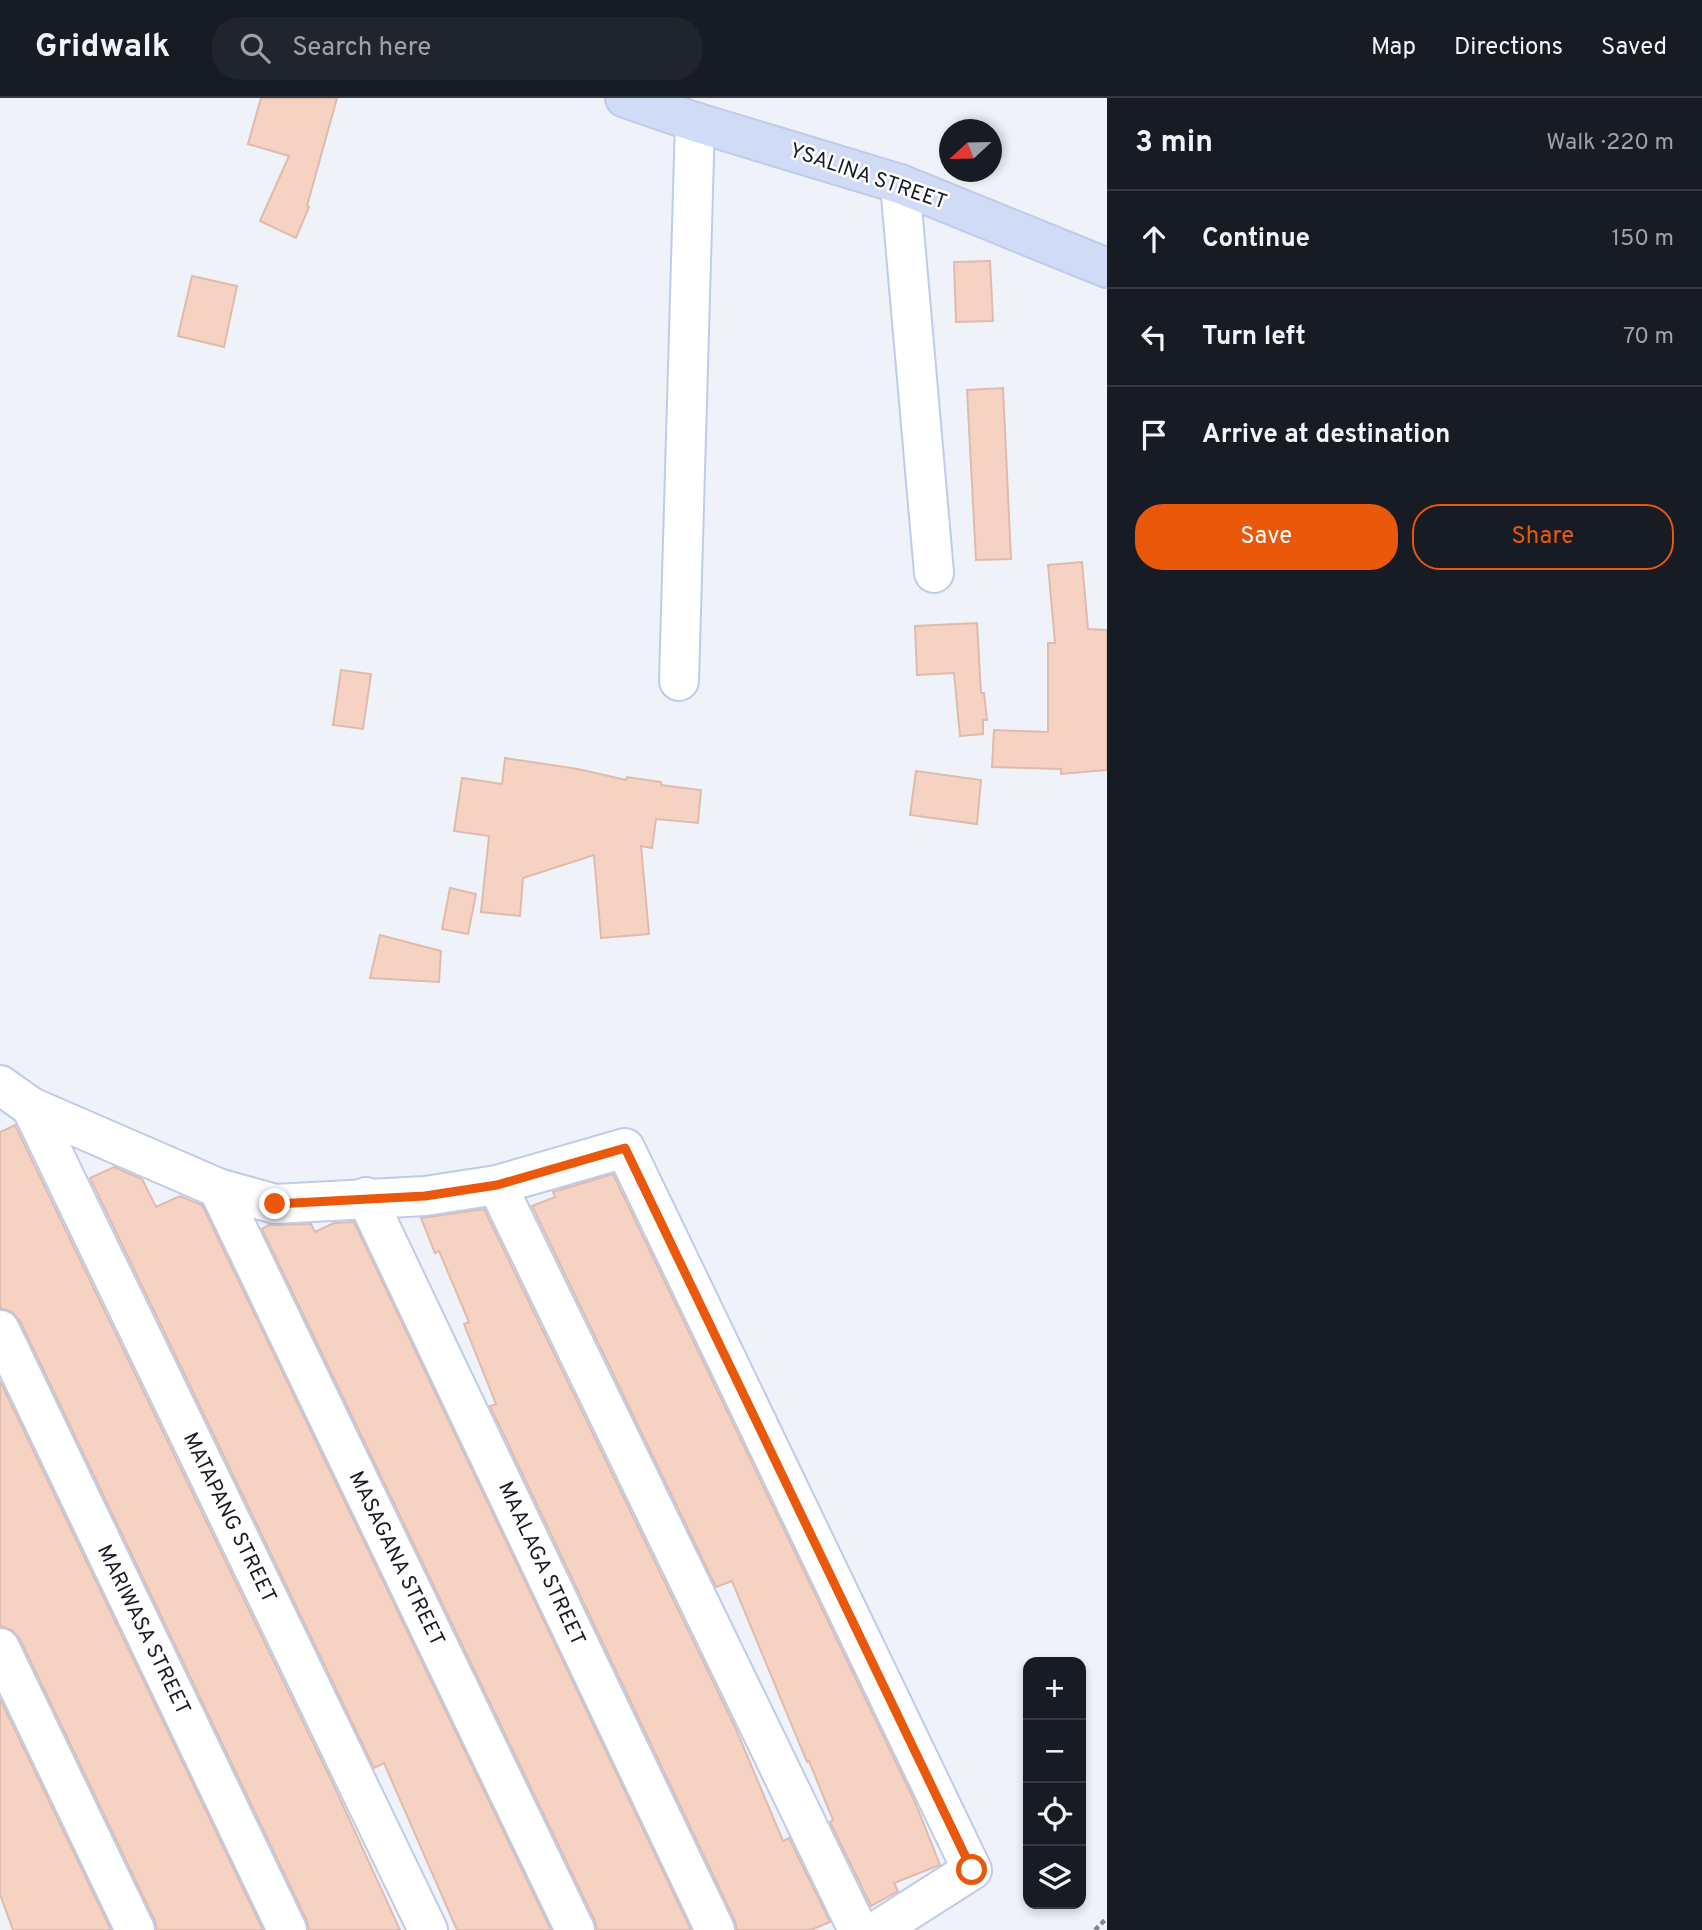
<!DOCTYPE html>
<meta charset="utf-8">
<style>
body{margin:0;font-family:Overpass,sans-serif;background:#20242c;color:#f1f3f6}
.controls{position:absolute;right:21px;bottom:21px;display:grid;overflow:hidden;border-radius:14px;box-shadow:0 4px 10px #0003}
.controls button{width:63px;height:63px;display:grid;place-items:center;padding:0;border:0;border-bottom:2px solid #363941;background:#171b24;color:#f1f3f6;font:35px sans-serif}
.compass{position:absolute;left:939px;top:21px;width:63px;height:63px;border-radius:50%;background:#171b24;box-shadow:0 4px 10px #0003;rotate:248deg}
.stop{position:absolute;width:21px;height:21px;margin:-16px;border:5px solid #ea580c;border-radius:50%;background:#fff}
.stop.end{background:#ea580c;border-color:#fff;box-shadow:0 2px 7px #0008}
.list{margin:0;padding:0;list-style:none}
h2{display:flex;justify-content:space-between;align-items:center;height:91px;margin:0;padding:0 28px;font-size:30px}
h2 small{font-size:23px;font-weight:400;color:#9ea1a6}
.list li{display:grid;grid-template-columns:46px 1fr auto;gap:21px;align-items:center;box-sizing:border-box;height:98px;padding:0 28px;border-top:2px solid #363941}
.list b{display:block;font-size:26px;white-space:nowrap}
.list em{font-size:23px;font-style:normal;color:#9ea1a6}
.actions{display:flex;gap:14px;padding:21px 28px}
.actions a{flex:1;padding:16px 0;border:2px solid #ea580c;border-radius:28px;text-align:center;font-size:24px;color:#ea580c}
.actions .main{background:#ea580c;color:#fff}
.icon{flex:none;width:38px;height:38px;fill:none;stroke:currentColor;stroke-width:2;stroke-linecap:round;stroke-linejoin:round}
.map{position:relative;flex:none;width:1107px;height:1832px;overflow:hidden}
header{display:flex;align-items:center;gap:42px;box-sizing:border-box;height:98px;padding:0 35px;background:#171b24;border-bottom:2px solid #363941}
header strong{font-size:33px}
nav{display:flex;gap:38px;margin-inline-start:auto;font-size:24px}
.search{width:490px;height:63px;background:#20242c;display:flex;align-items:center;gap:18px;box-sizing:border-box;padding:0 24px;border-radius:28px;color:#9ea1a6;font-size:26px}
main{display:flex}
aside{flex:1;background:#171b24}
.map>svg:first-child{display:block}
</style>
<header>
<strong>Gridwalk</strong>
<div class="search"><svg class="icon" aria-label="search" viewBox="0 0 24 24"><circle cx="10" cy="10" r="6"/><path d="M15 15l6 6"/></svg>Search here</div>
<nav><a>Map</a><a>Directions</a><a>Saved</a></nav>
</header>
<main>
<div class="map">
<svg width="1107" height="1832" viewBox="0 0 1107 1832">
<rect width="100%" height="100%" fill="#f0f2f9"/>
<g fill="#f6d2c3" stroke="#debbac" stroke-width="2">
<polygon points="261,0 337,0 307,108 309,109 296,140 260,123 289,58 248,46"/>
<polygon points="990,163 993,223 956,224 954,164"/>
<polygon points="192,178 237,188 224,249 178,238"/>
<polygon points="1003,290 1011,461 976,462 967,292"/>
<polygon points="1082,464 1088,531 1107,532 1107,672 1061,676 1061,671 992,669 994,632 1048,634 1048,545 1055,545 1048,467"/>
<polygon points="977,525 981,595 984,595 987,622 983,622 983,636 960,638 954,575 917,577 915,528"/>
<polygon points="341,572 371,576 363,631 333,627"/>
<polygon points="505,660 578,671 626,682 627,679 661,684 661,687 701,692 698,725 656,721 652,750 641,748 649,836 601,840 594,757 523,780 520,818 481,814 489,738 454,733 462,680 502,686"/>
<polygon points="916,673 981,682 977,726 910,717"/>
<polygon points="450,790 476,796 468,836 442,831"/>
<polygon points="380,837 441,853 439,884 370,880"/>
<polygon points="15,1027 334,1688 400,1832 309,1832 307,1823 20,1223 12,1214 0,1210 0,1034"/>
<polygon points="114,1069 142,1081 156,1109 180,1098 202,1107 551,1832 457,1832 384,1665 374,1670 90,1080"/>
<polygon points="613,1076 915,1704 940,1767 894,1785 898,1793 871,1808 830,1724 833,1722 809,1663 807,1664 732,1483 716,1489 532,1108 555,1099 553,1094"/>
<polygon points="484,1111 735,1629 783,1743 789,1740 830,1824 811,1832 737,1832 735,1823 490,1308 496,1306 464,1226 469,1224 439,1153 435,1155 421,1120"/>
<polygon points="354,1124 691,1832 597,1832 595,1823 262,1131 269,1127 311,1126 315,1134 334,1125"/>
<polygon points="0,1283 263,1832 157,1832 155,1823 20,1541 12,1532 0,1528"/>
<polygon points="0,1601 111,1832 13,1832 0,1796"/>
</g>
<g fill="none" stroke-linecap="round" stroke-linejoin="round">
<g stroke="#becbe9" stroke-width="42">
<g id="street">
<polyline points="900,86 934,475"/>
<polyline points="679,583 695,24"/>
<polyline points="0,987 31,1009 218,1090 275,1106 425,1098 497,1087 625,1050 972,1772 878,1832"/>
<polyline points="31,1009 428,1832"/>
<polyline points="497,1087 858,1832"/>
<polyline points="218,1090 575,1832"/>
<polyline points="366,1099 715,1832"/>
<polyline points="0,1232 287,1832"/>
<polyline points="0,1550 135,1832"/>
</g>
</g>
<g stroke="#becbe9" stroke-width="42">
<polyline id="secondary" points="625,0 695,24 900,86 1107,170"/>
</g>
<polyline stroke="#82858e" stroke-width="4.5" stroke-dasharray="5 3.5" stroke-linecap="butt" points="1095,1832 1107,1820"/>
<use href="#street" stroke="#fff" stroke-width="38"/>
<use href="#secondary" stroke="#d0dbf6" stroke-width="38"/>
</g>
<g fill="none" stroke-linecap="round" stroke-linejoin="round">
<polyline stroke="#ea580c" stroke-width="9" points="275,1106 425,1098 497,1087 625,1050 972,1772"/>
</g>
<g text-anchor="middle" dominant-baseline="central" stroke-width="5" stroke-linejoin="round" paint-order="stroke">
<g font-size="21" fill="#171b26" stroke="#fff">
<text transform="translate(868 79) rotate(19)">YSALINA STREET</text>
<text transform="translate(229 1420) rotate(64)">MATAPANG STREET</text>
<text transform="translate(396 1461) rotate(64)">MASAGANA STREET</text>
<text transform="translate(541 1466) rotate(65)">MAALAGA STREET</text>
<text transform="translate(143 1532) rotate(64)">MARIWASA STREET</text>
</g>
</g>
</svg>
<div class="controls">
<button>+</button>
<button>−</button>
<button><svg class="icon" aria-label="locate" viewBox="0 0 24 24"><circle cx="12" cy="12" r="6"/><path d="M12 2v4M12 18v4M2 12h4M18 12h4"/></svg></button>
<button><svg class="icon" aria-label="layers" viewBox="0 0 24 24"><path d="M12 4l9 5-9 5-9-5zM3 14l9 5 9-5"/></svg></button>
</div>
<svg class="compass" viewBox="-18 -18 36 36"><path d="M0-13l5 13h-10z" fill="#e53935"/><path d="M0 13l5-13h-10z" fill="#9ea1a6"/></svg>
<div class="stop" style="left:972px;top:1772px"></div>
<div class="stop end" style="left:275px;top:1106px"></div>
</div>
<aside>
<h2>3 min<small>Walk · 220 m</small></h2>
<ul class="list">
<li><svg class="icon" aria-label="ahead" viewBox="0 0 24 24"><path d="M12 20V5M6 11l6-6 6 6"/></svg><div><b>Continue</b></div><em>150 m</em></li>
<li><svg class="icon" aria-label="left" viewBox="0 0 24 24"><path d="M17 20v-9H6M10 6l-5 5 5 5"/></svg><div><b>Turn left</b></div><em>70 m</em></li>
<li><svg class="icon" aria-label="arrive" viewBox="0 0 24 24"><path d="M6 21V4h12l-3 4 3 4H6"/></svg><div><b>Arrive at destination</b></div></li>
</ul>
<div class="actions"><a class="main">Save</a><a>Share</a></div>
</aside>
</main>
